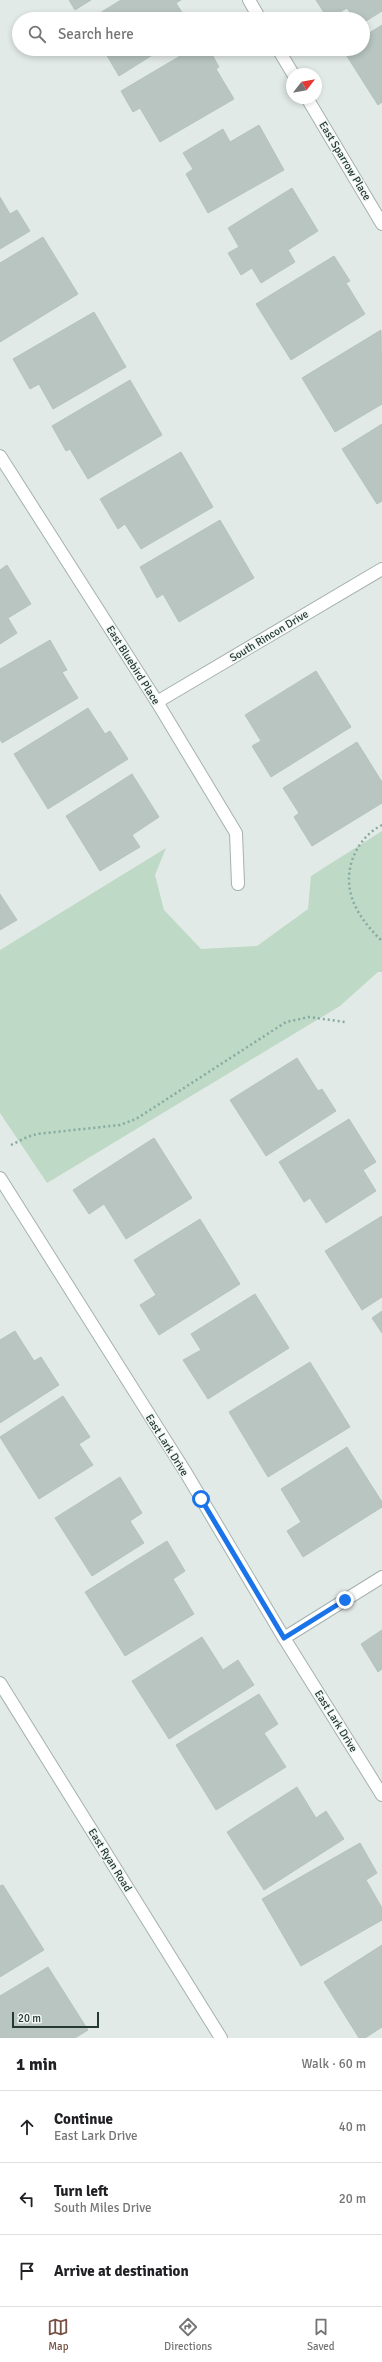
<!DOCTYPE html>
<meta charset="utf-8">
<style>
body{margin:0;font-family:Signika,sans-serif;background:#f6f6f6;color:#202124}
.compass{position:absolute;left:286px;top:68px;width:36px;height:36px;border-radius:50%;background:#fff;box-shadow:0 2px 6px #0003;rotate:59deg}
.scale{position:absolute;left:12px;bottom:10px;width:87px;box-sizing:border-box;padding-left:4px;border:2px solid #243934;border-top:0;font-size:11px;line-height:14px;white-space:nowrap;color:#243934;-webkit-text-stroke:3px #f2f7f5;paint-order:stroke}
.stop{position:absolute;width:12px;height:12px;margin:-9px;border:3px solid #1a73e8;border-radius:50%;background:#fff}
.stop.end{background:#1a73e8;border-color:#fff;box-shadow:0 1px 4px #0008}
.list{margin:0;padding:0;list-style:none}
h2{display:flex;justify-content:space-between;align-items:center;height:52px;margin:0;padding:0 16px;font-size:17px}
h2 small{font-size:13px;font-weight:400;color:#757577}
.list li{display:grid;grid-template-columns:26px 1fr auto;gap:12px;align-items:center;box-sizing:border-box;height:72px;padding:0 16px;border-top:1px solid #e0e0e0}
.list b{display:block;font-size:15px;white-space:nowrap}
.list p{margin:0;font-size:13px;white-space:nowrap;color:#757577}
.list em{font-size:13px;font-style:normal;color:#757577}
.icon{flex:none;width:22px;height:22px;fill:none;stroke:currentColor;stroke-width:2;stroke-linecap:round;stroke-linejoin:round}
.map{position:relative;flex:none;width:382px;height:2038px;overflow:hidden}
.search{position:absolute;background:#fff;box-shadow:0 2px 6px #0003;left:12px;right:12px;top:12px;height:44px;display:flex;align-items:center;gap:10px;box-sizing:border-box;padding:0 14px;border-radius:22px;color:#757577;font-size:15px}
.sheet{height:268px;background:#fff}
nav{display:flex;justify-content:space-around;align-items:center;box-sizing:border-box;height:56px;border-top:1px solid #e0e0e0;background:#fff;font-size:11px;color:#757577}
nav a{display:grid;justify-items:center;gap:2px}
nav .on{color:#775044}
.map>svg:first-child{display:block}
</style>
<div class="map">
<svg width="382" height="2038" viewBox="0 0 382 2038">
<rect width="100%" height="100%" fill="#e2eae7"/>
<polygon fill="#bed9c5" points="382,831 382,972 378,972 340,1006 47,1183 0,1113 0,950 166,848 155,875 164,910 201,949 257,946 308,909 311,876"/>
<g fill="#b8c5c0" stroke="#b5c3be">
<polygon points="69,0 91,0 75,10"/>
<polygon points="121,0 181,0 176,3 186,19 90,19"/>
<polygon points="316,0 382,0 382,11 363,23 363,19 354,19 347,8 328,19"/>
<polygon points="382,25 382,102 378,105 343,50 363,49 363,37"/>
<polygon points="103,49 162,49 119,76"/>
<polygon points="192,49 209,49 219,67 216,69 234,99 160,142 140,108 133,112 121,91"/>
<polygon points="259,125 284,170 208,213 186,174 193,169 183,153 223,129 230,142"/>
<polygon points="292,188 318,231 288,250 295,262 261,283 252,268 241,275 228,253 239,247 228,228"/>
<polygon points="0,197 10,214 17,210 30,231 0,249"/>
<polygon points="43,237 78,294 0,342 0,263"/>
<polygon points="334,256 350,281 346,283 365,314 291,360 256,304"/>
<polygon points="94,312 126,367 53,409 39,384 30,389 13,359"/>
<polygon points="381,330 382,404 335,432 302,378"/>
<polygon points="130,380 162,435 88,479 70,449 66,451 52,426"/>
<polygon points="382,424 382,501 377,504 342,449"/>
<polygon points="181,452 213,507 141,549 125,524 118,529 100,499"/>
<polygon points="220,520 254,578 179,622 163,594 157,598 140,567"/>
<polygon points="7,565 31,604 8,618 17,633 0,644 0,570"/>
<polygon points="50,640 67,670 62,672 78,698 2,743 0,739 0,669"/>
<polygon points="316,671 351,727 271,777 252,746 261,741 245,715"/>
<polygon points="88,708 105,734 110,731 128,759 48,809 14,754"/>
<polygon points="357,742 382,782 382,803 312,846 294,817 299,813 283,788"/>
<polygon points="132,774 159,817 132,835 140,847 100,871 66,816"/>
<polygon points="0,894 17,920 0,930"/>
<polygon points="297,1058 318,1091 322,1089 336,1111 266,1156 230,1100"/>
<polygon points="349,1119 376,1162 363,1170 376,1191 326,1223 310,1198 304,1202 279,1162"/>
<polygon points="154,1138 192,1198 126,1239 104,1204 89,1214 73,1190"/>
<polygon points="382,1216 382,1297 362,1310 325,1251"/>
<polygon points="200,1219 240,1284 159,1335 140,1305 156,1295 134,1260"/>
<polygon points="255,1294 289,1348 208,1399 183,1360 201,1350 191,1334"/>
<polygon points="382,1311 382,1333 372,1318"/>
<polygon points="15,1331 34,1361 41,1357 59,1385 0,1423 0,1340"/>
<polygon points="310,1362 350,1427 268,1477 229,1412"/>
<polygon points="63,1396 90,1437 79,1444 93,1465 39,1499 0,1437"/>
<polygon points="347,1447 382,1502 382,1507 303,1557 287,1531 301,1522 281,1489"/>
<polygon points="120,1477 142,1513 130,1521 144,1543 92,1576 55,1518"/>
<polygon points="167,1541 185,1571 173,1579 194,1614 125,1656 85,1592"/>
<polygon points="382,1630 382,1669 378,1672 361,1644"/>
<polygon points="202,1637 223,1670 238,1660 254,1685 169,1739 132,1681"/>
<polygon points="259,1694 278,1724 264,1733 286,1767 216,1810 176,1745"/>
<polygon points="297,1787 316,1818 326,1811 344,1839 264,1890 227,1832"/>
<polygon points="360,1843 377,1873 366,1880 382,1908 382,1920 301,1966 262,1899"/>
<polygon points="3,1885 44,1950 0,1977 0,1886"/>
<polygon points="382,1945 382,2027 365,2038 359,2038 324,1982"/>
<polygon points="48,1967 88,2030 75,2038 0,2038 0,1996"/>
</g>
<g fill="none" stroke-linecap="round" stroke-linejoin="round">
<g stroke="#a5b1ae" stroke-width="14">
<g id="minor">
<polyline points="249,0 260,19"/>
<polyline points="278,49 293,74"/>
<polyline points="307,98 382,224"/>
<polyline points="0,456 157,702 236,833 238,884"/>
<polyline points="157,702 382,569"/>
<polyline points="0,1178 186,1473 284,1638 382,1795"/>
<polyline points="284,1638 382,1577"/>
</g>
</g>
<g stroke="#a5b1ae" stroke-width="14">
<polyline id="tertiary" points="0,1683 221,2038"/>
</g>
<g stroke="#86aaa0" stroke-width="2.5" stroke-dasharray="2 3" stroke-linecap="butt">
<path d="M382,825C370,831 361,841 355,853C339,888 357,917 382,941"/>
<polyline points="11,1145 27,1137 37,1134 120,1125 136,1119 286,1022 309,1017 345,1022"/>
</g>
<use href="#minor" stroke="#fff" stroke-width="12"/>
<use href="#tertiary" stroke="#fff" stroke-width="12"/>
</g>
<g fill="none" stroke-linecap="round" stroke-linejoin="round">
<polyline stroke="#1a73e8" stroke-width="5" points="201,1499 284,1638 345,1600"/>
</g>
<g text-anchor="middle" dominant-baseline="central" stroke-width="3" stroke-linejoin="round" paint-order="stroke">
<g font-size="11" fill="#243934" stroke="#f2f7f5">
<text transform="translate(345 161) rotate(59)">East Sparrow Place</text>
<text transform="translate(269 636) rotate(-31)">South Rincon Drive</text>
<text transform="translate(133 665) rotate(58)">East Bluebird Place</text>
<text transform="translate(167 1445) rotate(58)">East Lark Drive</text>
<text transform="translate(336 1721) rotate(58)">East Lark Drive</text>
<text transform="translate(110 1860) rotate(58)">East Ryan Road</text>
</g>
</g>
</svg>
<svg class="compass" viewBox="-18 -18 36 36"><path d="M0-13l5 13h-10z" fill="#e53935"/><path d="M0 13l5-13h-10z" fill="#757577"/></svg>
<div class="scale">20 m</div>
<div class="stop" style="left:201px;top:1499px"></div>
<div class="stop end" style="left:345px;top:1600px"></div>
<div class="search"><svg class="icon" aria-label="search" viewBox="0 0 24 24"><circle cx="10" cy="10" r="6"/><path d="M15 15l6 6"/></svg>Search here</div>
</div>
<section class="sheet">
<h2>1 min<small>Walk · 60 m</small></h2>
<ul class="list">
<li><svg class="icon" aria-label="ahead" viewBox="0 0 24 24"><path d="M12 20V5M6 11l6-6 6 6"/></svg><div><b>Continue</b><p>East Lark Drive</p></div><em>40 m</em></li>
<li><svg class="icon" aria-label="left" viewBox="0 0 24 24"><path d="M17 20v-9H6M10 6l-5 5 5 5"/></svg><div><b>Turn left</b><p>South Miles Drive</p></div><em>20 m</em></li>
<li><svg class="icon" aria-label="arrive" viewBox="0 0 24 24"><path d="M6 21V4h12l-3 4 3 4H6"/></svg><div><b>Arrive at destination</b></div></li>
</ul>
</section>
<nav>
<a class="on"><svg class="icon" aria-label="map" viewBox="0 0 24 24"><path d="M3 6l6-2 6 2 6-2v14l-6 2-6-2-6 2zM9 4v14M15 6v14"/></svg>Map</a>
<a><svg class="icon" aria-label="directions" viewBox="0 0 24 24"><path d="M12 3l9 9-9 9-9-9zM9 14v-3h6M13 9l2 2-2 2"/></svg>Directions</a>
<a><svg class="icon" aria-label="saved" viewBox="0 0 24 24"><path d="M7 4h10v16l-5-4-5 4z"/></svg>Saved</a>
</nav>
